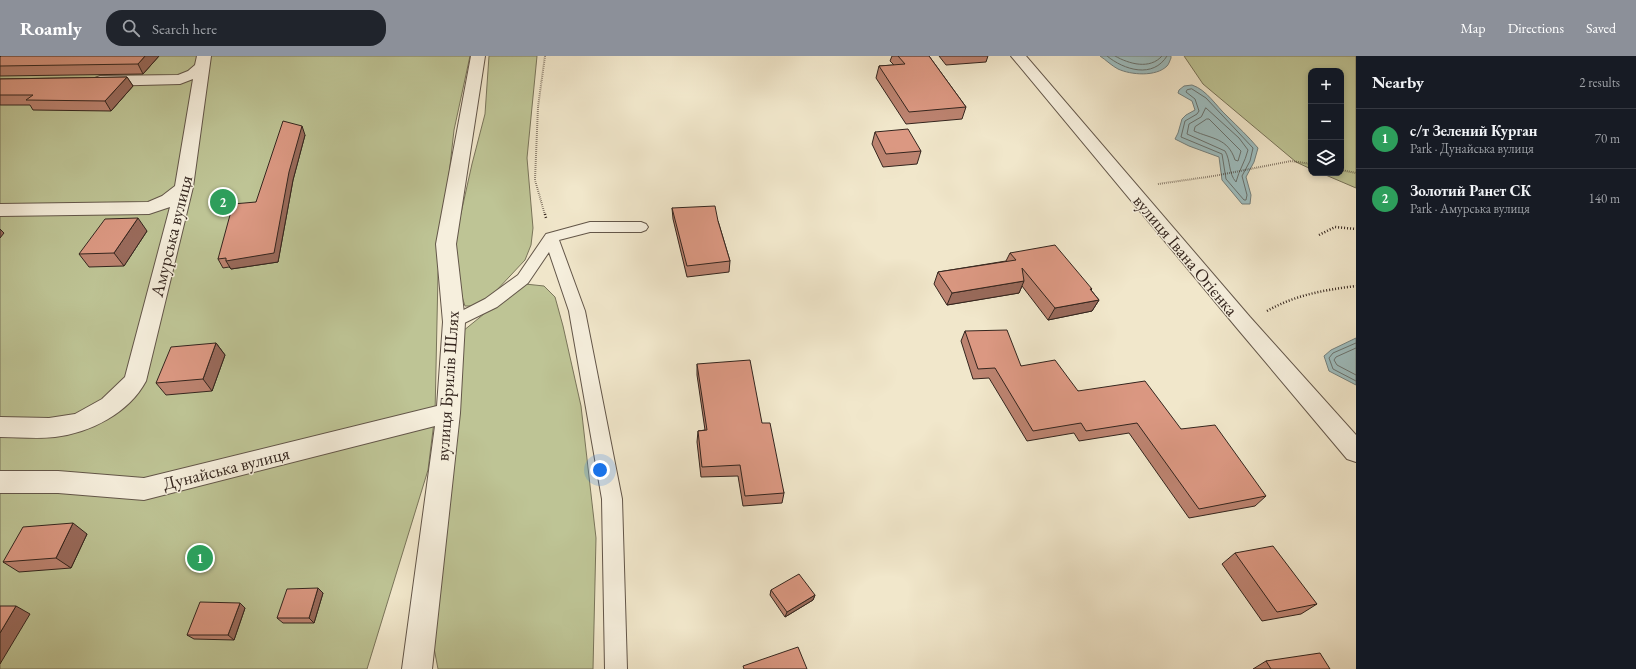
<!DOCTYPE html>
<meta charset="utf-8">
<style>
body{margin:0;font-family:"EB Garamond",serif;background:#20242c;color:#f1f3f6}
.controls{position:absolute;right:12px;top:12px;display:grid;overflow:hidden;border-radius:8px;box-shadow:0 2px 6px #0003}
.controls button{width:36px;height:36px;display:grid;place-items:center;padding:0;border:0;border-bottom:1px solid #363941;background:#171b24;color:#f1f3f6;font:20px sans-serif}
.you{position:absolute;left:600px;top:414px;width:14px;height:14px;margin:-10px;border:3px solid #fff;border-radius:50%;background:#1a73e8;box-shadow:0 0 0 6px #1a73e833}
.badge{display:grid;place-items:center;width:26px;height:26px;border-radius:50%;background:#8c9099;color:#fff;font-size:13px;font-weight:700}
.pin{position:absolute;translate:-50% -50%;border:2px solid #fff;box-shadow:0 1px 4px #0006}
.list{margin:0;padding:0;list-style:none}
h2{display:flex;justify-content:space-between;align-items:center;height:52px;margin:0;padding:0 16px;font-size:17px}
h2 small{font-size:13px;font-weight:400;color:#9ea1a6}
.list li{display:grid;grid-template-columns:26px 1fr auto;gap:12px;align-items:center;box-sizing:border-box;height:60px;padding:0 16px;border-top:1px solid #363941}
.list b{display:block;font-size:15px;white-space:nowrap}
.list p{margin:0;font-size:13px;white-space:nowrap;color:#9ea1a6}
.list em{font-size:13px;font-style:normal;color:#9ea1a6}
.icon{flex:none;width:22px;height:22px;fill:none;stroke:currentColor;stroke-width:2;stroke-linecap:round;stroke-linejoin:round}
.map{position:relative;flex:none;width:1356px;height:613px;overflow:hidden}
header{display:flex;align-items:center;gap:24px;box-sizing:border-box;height:56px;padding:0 20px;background:#8c9099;color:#fff}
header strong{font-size:19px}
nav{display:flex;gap:22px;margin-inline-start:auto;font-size:14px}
.search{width:280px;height:36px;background:#20242c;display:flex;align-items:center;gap:10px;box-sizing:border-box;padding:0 14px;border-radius:16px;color:#9ea1a6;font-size:15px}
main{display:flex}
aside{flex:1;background:#171b24}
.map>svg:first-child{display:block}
</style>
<header>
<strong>Roamly</strong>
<div class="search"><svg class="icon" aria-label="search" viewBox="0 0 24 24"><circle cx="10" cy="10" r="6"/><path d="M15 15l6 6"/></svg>Search here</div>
<nav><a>Map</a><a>Directions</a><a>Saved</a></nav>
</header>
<main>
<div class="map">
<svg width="1356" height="613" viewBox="0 0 1356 613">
<rect width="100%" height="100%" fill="#f1e7cb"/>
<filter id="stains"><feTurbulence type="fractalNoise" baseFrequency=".005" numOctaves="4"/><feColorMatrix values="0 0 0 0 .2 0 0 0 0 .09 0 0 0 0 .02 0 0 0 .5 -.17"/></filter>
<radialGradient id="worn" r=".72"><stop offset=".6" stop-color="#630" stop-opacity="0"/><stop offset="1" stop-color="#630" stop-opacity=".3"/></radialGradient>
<g fill="#bec495" stroke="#79745a">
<polygon points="0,0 470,0 454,74 438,218 435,358 428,414 367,613 0,613"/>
<polygon points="489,0 537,0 527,102 533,172 531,189 525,204 495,236 477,250 465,250 460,234 453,193 472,108 485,58"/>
<polygon points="1184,0 1356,0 1356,132 1321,117 1341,117 1341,15 1311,15 1311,113 1296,106 1203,28"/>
<polygon points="525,228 544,230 555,241 563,270 581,350 596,482 593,613 438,613 434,592 463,275 506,240"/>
</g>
<g fill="#9ebec0" stroke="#74817f">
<path d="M1100,0H1171V2C1170,4 1169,8 1167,10C1156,21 1131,19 1118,13C1112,10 1106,4 1100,0Z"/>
<path d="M1192,29C1207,34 1216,50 1227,60C1238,71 1248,80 1258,92L1254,106L1246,121L1251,139L1250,148H1242L1222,124L1219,101L1189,90L1175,83L1178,77L1182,63L1186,59L1195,54L1192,45L1178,37L1179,34L1184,30Z"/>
<polygon points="1356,282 1356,329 1329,315 1324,300 1331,294"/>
</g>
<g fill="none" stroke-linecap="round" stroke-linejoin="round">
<g stroke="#69726f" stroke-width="1">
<path d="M1107,0C1124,14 1153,23 1167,0"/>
<path d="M1115,0C1129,8 1150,14 1162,0"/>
<polygon points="1192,33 1206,42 1253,92 1250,105 1242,120 1247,139 1246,144 1244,144 1226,123 1222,98 1181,81 1185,65 1197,58 1199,55 1195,43 1186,36 1187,34"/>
<path d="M1206,52L1239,82L1248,94C1245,106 1239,114 1236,126C1228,117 1231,105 1225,95L1187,78L1189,68L1201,61Z"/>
<path d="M1207,63H1209L1241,95L1238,105L1235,104C1228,82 1212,83 1194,75L1195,71Z"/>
<polyline points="1356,287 1333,297 1329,302 1333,313 1356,325"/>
<polyline points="1356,292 1336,301 1334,304 1337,309 1356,319"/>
</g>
<g stroke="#635649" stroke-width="2">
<polygon id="lane" points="590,166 641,166 646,168 648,171 646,174 641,176 590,176 559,184 585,255 622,443 627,613 605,613 602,443 569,255 549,196 528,227 497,251 454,272 448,270 446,266 448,262 485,243 518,219 546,178"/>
</g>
<g stroke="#635649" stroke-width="2">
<g id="street">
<path d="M197,0H211L193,131L146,325C129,357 90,377 55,381C37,383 18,381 0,381V361L49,362L75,358L102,343L125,321L170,151L149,158L0,160V148L148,146L162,140L175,130L193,23L180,28L100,30L95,28L92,25L95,22L100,20L178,19L188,15L195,9Z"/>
<polygon points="471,0 485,0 456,188 465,266 460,357 432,613 402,613 435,370 144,444 58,437 0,437 0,415 58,415 144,422 437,350 443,266 436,188"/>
<polygon points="1011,0 1026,0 1250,261 1356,379 1356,406 1347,403 1236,271"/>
</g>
</g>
<g stroke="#34251e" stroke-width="2" stroke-dasharray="0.5 1.5" stroke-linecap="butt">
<polyline points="545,0 538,51 535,124 545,159"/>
<polyline points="1341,114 1356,117"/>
<polyline points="1158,128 1214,120 1291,105 1311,108"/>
</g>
<g stroke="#34251e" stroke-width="2.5" stroke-dasharray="1 2" stroke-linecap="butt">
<polyline points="545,158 546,162"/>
<polyline points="1319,179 1335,171 1356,173"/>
<path d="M1267,255C1295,239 1324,234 1356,230"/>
</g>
<use href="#lane" fill="#f6efdd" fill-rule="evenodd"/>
<use href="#street" fill="#f6efdd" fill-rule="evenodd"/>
</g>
<g fill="#bc8370" stroke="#34251e">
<polygon points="1,0 159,0 143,18 0,20 0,1"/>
<polygon points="892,0 929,0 966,51 962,63 906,68 876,22 879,10 894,9 890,5"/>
<polygon points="939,0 988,0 986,6 946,9"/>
<polygon points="127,21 133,30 111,55 33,54 30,49 0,49 0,23"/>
<polygon points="875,76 921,95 917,108 883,111 872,88"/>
<polygon points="305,79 293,124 278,206 231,213 229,211 223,212 218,203 256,146"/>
<polygon points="672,152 718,165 730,205 729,216 687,221 673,163"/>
<polygon points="147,175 124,210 89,211 79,198"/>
<polygon points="1010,197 1092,233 1091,234 1099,244 1092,255 1048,264 1022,230 1019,237 947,249 934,228 938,216 1006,205"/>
<polygon points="965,275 1021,310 1078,335 1181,373 1266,440 1255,450 1189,462 1129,377 1079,385 1074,377 1027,385 989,322 973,323 961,285"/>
<polygon points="216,287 225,299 212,335 166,339 156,327"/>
<polygon points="697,308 762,367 784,437 782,447 743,450 738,420 701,421 697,386 698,375 705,374 697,319"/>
<polygon points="87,478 71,512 19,516 3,506"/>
<polygon points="1235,497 1317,548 1301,558 1262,565 1222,508"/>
<polygon points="771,534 815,539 813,544 785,561 770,539"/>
<polygon points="323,537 314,567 283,567 277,562"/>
<polygon points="245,552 234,584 194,583 187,579"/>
<polygon points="1266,605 1330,613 1253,613"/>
</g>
<g fill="#996a5b" stroke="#34251e">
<polygon points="145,0 159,0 143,18 138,8"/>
<polygon points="127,21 133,30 111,55 105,45"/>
<polygon points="302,70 305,79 293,124 278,206 231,213 226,205"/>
<polygon points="138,162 147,175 124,210 114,197"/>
<polygon points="0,173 4,177 0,182"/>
<polygon points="1024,225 1019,237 947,249 952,237"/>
<polygon points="1099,244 1092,255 1048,264 1055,252"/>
<polygon points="216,287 225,299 212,335 203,323"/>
<polygon points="73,467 87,478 71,512 56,502"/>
<polygon points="318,532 323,537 314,567 309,562"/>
<polygon points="815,539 813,544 785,561 787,556"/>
<polygon points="240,547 245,552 234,584 228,579"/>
<polygon points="16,550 30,558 0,608 0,577"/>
</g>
<g fill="#db9882" stroke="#34251e">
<polygon points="1,0 145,0 138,8 0,10 0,1"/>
<polygon points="898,0 929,0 966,51 909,56 879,10 905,8"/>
<polygon points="127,21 105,45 26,44 33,39 0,39 0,23"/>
<polygon points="283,65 302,70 289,116 274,197 226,205 226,202 218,203 233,148 256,146"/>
<polygon points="908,73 921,95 886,98 875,76"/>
<polygon points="715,150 718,165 730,205 687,210 672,152"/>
<polygon points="138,162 114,197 79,198 105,163"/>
<polygon points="1055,189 1092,233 1090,233 1099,244 1055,252 1022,212 1024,225 952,237 938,216 1016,204 1010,197"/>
<polygon points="1007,274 1021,310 1055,304 1078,335 1145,325 1181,373 1215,369 1266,440 1199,453 1137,367 1086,375 1081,367 1033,375 995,312 978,313 965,275"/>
<polygon points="216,287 203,323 156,327 171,291"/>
<polygon points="750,304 762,367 770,367 784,437 745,440 740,409 702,411 698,375 707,374 697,308"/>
<polygon points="73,467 56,502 3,506 23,471"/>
<polygon points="1273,490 1317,548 1277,556 1235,497"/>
<polygon points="799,518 815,539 787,556 771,534"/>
<polygon points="318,532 309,562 277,562 287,533"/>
<polygon points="200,546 240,547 228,579 187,579"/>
<polygon points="0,550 16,550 0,577"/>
<polygon points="798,591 807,613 744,613 743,610"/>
<polygon points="1320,597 1330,613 1271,613 1266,605"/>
</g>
<g text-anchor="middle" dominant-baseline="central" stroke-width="3" stroke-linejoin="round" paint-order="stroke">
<g font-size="18" fill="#34251e" stroke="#f6efdd">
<text transform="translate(171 180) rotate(-76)">Амурська вулиця</text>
<text transform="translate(1186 199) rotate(50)">вулиця Івана Огієнка</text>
<text transform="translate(447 330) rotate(-86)">вулиця Брилів Шлях</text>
<text transform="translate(226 412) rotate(-14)">Дунайська вулиця</text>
</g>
</g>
<rect width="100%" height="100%" filter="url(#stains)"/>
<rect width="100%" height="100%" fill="url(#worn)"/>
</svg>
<div class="controls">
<button>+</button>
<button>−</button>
<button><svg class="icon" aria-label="layers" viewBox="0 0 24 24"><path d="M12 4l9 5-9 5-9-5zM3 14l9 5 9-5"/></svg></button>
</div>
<div class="you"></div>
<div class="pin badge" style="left:200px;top:502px;background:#2e9e5b">1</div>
<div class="pin badge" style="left:223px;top:146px;background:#2e9e5b">2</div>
</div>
<aside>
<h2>Nearby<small>2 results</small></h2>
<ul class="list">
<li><span class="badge" style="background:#2e9e5b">1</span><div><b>с/т Зелений Курган</b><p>Park · Дунайська вулиця</p></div><em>70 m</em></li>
<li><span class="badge" style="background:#2e9e5b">2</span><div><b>Золотий Ранет СК</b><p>Park · Амурська вулиця</p></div><em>140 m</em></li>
</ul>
</aside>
</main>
